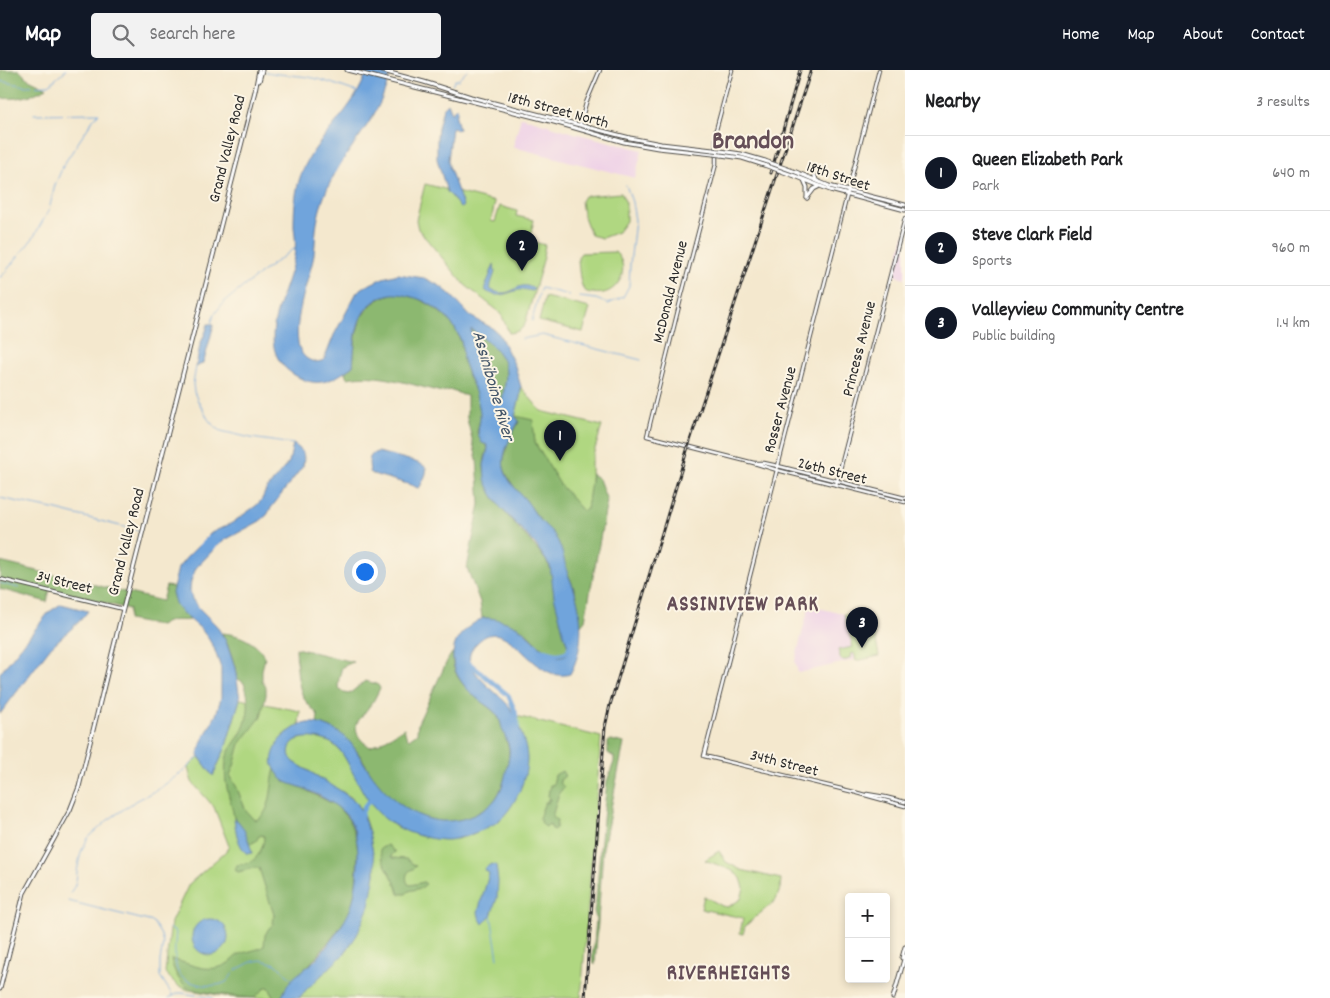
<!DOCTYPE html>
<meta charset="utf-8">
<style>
body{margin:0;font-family:Dekko,sans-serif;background:#f2f2f2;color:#202124}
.controls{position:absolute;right:15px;bottom:15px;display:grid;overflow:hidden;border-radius:5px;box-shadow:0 2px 8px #0003}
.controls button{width:45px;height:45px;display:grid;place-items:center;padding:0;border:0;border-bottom:1px solid #e0e0e0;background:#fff;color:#202124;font:25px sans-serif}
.you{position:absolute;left:364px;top:501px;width:18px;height:18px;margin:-12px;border:4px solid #fff;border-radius:50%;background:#1a73e8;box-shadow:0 0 0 8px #1a73e833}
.badge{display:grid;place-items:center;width:32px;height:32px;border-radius:50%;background:#111827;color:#fff;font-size:16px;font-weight:700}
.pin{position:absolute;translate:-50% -41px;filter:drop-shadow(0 1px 2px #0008)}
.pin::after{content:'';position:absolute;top:26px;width:18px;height:15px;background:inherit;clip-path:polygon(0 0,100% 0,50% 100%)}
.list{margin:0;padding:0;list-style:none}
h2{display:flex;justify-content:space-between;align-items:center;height:65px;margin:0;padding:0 20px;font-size:21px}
h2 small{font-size:16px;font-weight:400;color:#757577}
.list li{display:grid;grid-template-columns:32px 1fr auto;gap:15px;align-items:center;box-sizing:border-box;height:75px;padding:0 20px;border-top:1px solid #e0e0e0}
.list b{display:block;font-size:19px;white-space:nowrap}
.list p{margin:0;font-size:16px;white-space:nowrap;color:#757577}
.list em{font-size:16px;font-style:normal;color:#757577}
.icon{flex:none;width:28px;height:28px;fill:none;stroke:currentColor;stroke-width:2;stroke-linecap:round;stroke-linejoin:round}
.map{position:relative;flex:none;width:905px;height:928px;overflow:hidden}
header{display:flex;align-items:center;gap:30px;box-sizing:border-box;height:70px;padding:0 25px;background:#111827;color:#fff}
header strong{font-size:24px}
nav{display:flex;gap:28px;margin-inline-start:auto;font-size:18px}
.search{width:350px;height:45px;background:#f2f2f2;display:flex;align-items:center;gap:12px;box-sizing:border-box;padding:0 18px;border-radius:5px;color:#757577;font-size:19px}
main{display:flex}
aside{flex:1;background:#fff}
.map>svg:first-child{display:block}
</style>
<header>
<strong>Map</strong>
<div class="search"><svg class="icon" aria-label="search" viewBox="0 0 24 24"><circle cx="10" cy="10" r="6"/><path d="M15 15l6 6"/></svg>Search here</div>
<nav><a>Home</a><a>Map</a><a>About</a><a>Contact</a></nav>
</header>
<main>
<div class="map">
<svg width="905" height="928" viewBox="0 0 905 928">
<rect width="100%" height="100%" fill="#fcf5e5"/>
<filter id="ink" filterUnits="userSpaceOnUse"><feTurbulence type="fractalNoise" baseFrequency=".02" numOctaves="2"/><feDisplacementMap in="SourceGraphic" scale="10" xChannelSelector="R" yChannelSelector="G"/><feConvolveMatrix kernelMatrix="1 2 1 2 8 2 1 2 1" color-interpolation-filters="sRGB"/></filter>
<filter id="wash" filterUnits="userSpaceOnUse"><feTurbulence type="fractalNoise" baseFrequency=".0096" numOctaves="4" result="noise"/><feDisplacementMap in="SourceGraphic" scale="20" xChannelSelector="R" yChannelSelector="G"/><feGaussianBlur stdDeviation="1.12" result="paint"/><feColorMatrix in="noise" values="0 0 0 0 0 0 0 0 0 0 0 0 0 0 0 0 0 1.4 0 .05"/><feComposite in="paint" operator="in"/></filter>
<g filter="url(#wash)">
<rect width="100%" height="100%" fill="#f4e8ce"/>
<g fill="#eed0e7">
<polygon points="521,47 574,63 642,80 635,108 513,77"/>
<polygon points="905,162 905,208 894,205"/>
<polygon points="809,536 844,544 855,590 798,603 795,591"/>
</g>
<g fill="#b0d781" stroke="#6e8156">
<path d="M425,114L495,132L491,151L495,152L500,136L517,141L516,146L534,150L529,171L545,175L543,186L544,187L525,254C521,261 517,262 509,263L502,246L497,240L465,215L418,159L416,150Z"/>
<polygon points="621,123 626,133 626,151 618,162 602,168 591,165 583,144 581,131 584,126"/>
<path d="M615,182C633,198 617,228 593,223C589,223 585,222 583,218C580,213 578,194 578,187L581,183Z"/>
<polygon points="545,227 590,238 583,262 539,251"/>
<polygon points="521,317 541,341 602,356 591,392 592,462 509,370 520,327"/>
<polygon points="844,544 872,550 879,586 856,591 854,583 850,584 851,587 847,590 841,590 838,580 853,577"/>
<polygon points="240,629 300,641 299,656 283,665 281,928 236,928 188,920 177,915 165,903 171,852 189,814 226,781 229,776 214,737 192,712 188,698 199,687 213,705 225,679"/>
<path d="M516,646L601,667L581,928H299L306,920L375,804C375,788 367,744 356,732C351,726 341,721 334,717C321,708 307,700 294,692L290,688L289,681L290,675L296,670L308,667H313L327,671L333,674L343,684L369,732L378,742L396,757L457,769L468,766L491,755L500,750L527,689L524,675Z"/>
<polygon points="719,781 726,792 741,800 781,809 780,819 776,830 745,856 743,864 740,863 743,848 701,839 704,826 722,836 728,837 741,829 744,818 741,808 731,800 705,790"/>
</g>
<g fill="#8cb86f" stroke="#5c724d">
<path d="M0,0H19L27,8L47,18C32,26 17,30 0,28Z"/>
<path d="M395,223L415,227L432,236L449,250L457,262L462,275L463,290L469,309L475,319L481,345L477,363L488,378C486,383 484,390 484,396C484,433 529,463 548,494C552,500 552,509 553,516C555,532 560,546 563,561C566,570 568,574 568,584C553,595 533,567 522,559C515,554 496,551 487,548H482L480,532L467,498L480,434L477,389L467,349V326L449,320L442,322C411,315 379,302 347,308L345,302L353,296C356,262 356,233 395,223Z"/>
<path d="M471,259C485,270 506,283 506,304C506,313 503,322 502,331L500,332C485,321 474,278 471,259Z"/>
<polygon points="515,346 533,350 535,373 561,416 583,441 587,439 592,404 599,409 607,431 585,550 580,556 579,541 575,521 551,461 540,450 525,429 519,424 509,409 505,401 503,395 504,388 509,370 519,352"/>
<path d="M0,492L162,531L166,516L173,517C172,531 181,541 190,550C176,552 174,547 160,556L128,550L129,539L50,520L47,532L0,519Z"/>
<path d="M222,563C239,564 257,572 265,588L262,600V611L266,617V625L261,647L240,674L234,696L230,705L237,718L246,741L252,748L256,750C273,743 270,714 275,699L282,709L287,712L302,718L337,736L349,750L356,767L358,781L356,815L352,836L348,846L335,864L310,894L290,912L281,928H274L269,917H266L254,928C245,928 192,921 186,917C179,911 172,898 171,889C189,893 207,904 225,895C230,893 233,888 238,885C246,881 256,881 264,876L265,865L269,858L273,855L274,845L259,798H254L238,802L235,800L237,795C241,794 246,794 250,792C258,789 264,776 264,767L263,765L259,766L256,771L250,774L238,751L234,748C233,738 229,729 227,718C225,710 225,700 226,691C227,679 237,672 242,661C250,646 250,628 244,613L237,608C235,593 229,576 222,563Z"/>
<path d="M296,578L353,592L342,597L339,608L338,617L344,623L349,624L365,611L377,614L380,618L374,630L356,654C356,666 360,670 370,677L380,673L404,658L406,666L409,669L417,663L418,653L448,589L452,583H453C453,586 452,591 453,594C455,607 467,620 477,628C484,635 495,640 499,649C501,653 509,677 509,681C510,696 503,720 493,732C490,736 483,739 478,743C443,766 397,740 375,710C369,701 361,685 354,678C349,672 338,662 331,658C327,656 321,655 317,654L318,645C314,640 308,635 305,630C296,615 297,594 296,578Z"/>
<polygon points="611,670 624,673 603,778 595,895 593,893 592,885 594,874 596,849 594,841 596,830 600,779 607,711 614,692 614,687 608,683 608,672"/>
<polygon points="562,701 565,706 560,710 560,713 564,717 559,723 552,747 557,750 556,758 553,760 549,754 546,757 543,755 539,748 545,732 549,733 547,731 548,729 550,731 548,726 550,715 553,715 555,705"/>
<path d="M387,775L395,782L391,786L392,788L406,789L416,796L413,799C406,801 405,808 408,814L411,815L424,812L426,814C421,819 416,819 409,821L406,824H399C398,820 397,816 395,813C390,801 381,792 380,779Z"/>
</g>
<g fill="#70a4dc" stroke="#4e6884" fill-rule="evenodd">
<path d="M367,0H391C387,16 382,31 373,46C359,69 342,88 330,113C323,127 318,143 316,160C315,170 315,180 313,190C308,212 285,271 306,288C312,292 317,293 324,290L334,265L357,222L364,217L383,208L398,204L424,208L440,216L451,225L470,246L492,258L499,264L515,296L521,317L520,327L515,346L519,351C512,364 501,384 504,398C507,411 517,420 525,429C531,436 535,445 541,451C546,457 553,461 556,468C562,477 564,490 567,501C569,508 573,515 575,522C583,549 584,579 570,604C533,616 508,539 477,573C470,579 467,588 472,597C480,612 497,622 508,635C514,642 517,650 520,659C523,668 527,679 527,689C527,711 513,742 494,754C481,761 458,771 444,770C415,768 385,756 369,731C363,723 359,714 354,705C348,694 343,681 333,674C323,667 293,663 290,678C288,684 290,688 294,692L341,721L357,733L360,739L369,762L375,793V804L369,836L357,865L344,884L306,920L299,928H281C284,923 286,916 290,912C295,905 304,900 311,894C324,881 347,852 352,834C358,811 363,771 349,749C339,734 317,724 300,717C295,715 288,714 283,710C280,707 274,699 273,695C271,690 274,682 276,677C278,670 284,665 290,661C295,657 301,654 307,653C318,651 336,659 345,667C354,675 359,686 366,696C383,722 408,748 441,751C459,752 478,746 491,734C501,725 505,709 507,696C508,691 510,684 509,678C508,672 505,667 503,661C501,657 501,652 499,648C495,640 485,635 479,630C470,623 460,612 456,602C451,591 452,576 459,567C463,561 477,549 485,548C493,547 512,553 519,558C531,565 553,596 568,583V576L564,565L554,526L550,496L535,474L500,437L492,424L485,410L484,395L488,378L487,375L482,373C474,361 481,356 480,344C480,339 476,324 474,319C473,314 470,310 468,305C467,300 464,295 463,290C462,285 463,280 462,275C457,253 434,232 412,227C395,222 385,222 370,235C354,249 355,276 353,296C335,309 320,319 298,307C246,279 291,221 295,180C296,173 295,165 294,157C294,139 295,119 302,102C318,64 356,40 367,0ZM471,259C486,270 506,283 506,304C506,313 503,322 502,331L500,332C486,322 473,277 471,259Z"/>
<polygon points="448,33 452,43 455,38 458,38 456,47 459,59 456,60 453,57 452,58 448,90 449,96 463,136 461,138 459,137 452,127 447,122 437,89 437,68 438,58 443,38"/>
<path d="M494,194L495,202L490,217L491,220C495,222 500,223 503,223C515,223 520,210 534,219L532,221C527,220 523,219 519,220C505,223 499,229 486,221L485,218Z"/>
<polygon points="208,254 214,254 204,291 202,294 196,297 200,275 206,261"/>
<path d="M293,374C304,381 305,384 303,396L271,438L267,445L260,451L225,470L216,477L196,498L191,511L190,521L192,529L199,538L216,555L226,571L235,598L240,629L225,679L213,706L198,685L202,671L216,645L221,628V598L214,578L208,568L200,558L180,541L175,533L172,523L178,498L187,487L211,463L232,453L257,435L262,429L266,420L289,392Z"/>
<path d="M377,382C385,384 424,392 426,398C428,403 422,412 420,417L418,418L411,415L373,404L370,402C369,393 367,385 377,382Z"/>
<path d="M61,534L88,541C77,556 63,565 50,578L0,644V603L49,542Z"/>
<path d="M234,748C244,754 249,771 252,783L247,784C237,774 236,762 234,748Z"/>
<polygon points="491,794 496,795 498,811 497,828 491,846 483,854 479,847 478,842 489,804 488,802 485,801 484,799"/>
<circle cx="210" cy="867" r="18"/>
</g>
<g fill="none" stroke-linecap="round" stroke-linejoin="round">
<g stroke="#70a4dc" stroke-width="1">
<path d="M266,2C280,5 294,5 308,7C325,10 341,17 357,22"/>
<polyline points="0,11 26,16 49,15 66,0"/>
<polyline points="452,15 455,10 458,10 468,0"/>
<polyline points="0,207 2,206 33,168 49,140 55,115 64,94 93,50 99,43 34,44"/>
<polyline points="540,221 541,218 569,225"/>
<polyline points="579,227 596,229 608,234 623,227 629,216 630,195 635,150 632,132 626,115"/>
<polyline points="532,251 539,224"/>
<polyline points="211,254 214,245 223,233 257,206 292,180 295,179"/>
<polyline points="522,269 542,265 641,290"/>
<polyline points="196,297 193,314 194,322 198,331 208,349 213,355 221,361 251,368 293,374"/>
<polyline points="0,428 57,440 140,461"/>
<polyline points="0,513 19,518"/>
<polyline points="70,823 76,814 77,801 81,782 88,768 108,750 134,732 160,718 186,699 199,687"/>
<polyline points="68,831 153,852 161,865 163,874 160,891 160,906 173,926"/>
<polyline points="491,845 498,888"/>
<path d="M169,858L176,862C175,873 173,894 179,904C187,915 214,919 226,912C229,910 231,906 233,903"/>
<polyline points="236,900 251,892 261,890 276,894 287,905 292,909"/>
<polyline points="169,928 179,923 182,923 213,928"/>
</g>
<g stroke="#70a4dc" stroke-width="4.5">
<path d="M544,580C553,584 559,586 568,581L569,577"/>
<polyline points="469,593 508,625 515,641 518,657"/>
<path d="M361,748C362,739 365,732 374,729"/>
</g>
</g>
</g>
<g filter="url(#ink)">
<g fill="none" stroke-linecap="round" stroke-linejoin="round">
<g stroke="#494743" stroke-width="4.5">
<g id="minor">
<polyline points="732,0 716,60 716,94 681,228 647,366 754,393 777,400 905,432"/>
<polyline points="879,0 704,686 854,722 905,736"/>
<polyline points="580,55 586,33 600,0"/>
<polyline points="755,393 764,393 778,396 905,428"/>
<polyline points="836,415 905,148"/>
<polyline points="0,509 123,539"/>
<polyline points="867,724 885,727 905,732"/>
</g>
</g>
<g stroke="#494743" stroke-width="5">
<g id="major">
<polyline points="347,0 554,52 624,72 658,78 713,84"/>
<polyline points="379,0 424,12 471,27 630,68 661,74 713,80"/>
<polyline points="259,11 262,0"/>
<polyline points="721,81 741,84 765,91"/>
<polyline points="721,85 742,88 764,95"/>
<polyline points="796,102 829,116 905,135"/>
<polyline points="814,103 816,110"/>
<polyline points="795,106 830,120 905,140"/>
<polyline points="804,110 807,117 807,128"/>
<polyline points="807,128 814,119 818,117"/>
<polyline points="902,888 905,877"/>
<polyline points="0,919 24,823 70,740 79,717 123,539 255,21 259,0"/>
<polyline points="893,928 905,886"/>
</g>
</g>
<use href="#minor" stroke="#fff" stroke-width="2.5"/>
<use href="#major" stroke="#fff" stroke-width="3"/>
<g stroke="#2b2b2b" stroke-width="3">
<g id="rail">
<polyline points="771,103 800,0"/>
<polyline points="585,928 603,682 605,657 610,635 688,377 811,0"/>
</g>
</g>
<use href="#rail" stroke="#fcf5e5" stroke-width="1" stroke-dasharray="4" stroke-linecap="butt"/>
<g stroke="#494743" stroke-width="5" stroke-linecap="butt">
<g id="major-bridge">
<polyline points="713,80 721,81"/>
<polyline points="713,84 721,85"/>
<polyline points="765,91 796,102"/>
<polyline points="764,95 795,106"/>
</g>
</g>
<use href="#major-bridge" stroke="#fff" stroke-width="3"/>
</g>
</g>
<g text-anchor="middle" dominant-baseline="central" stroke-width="4" stroke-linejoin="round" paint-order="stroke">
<g font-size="16" fill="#2b2b2b" stroke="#fcf5e5">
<text transform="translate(558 41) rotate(15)">18th Street North</text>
<text transform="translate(228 79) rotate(-76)">Grand Valley Road</text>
<text transform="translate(838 107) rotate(18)">18th Street</text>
<text transform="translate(671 222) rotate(-76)">McDonald Avenue</text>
<text transform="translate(860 279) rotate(-76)">Princess Avenue</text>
<text transform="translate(781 340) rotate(-75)">Rosser Avenue</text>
<text transform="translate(832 402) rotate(14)">26th Street</text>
<text transform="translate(127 472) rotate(-76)">Grand Valley Road</text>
<text transform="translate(64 513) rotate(14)">34 Street</text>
<text transform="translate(784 694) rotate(14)">34th Street</text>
</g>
<g font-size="18" font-style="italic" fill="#435569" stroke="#fcf5e5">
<text transform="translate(492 316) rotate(74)">Assiniboine River</text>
</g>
<g font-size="21" font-weight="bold" letter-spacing="1" fill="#654e57" stroke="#fcf5e5">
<text x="743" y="536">ASSINIVIEW PARK</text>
<text x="729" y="905">RIVERHEIGHTS</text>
</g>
<g font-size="26" font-weight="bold" fill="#654e57" stroke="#fcf5e5">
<text x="753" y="72">Brandon</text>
</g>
</g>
</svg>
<div class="controls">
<button>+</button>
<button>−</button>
</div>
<div class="you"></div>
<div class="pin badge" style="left:560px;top:391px">1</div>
<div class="pin badge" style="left:522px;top:201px">2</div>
<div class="pin badge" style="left:862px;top:578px">3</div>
</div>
<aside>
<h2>Nearby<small>3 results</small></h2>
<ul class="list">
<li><span class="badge">1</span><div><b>Queen Elizabeth Park</b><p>Park</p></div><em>640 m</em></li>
<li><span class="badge">2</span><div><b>Steve Clark Field</b><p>Sports</p></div><em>960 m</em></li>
<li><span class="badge">3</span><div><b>Valleyview Community Centre</b><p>Public building</p></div><em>1.4 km</em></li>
</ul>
</aside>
</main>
